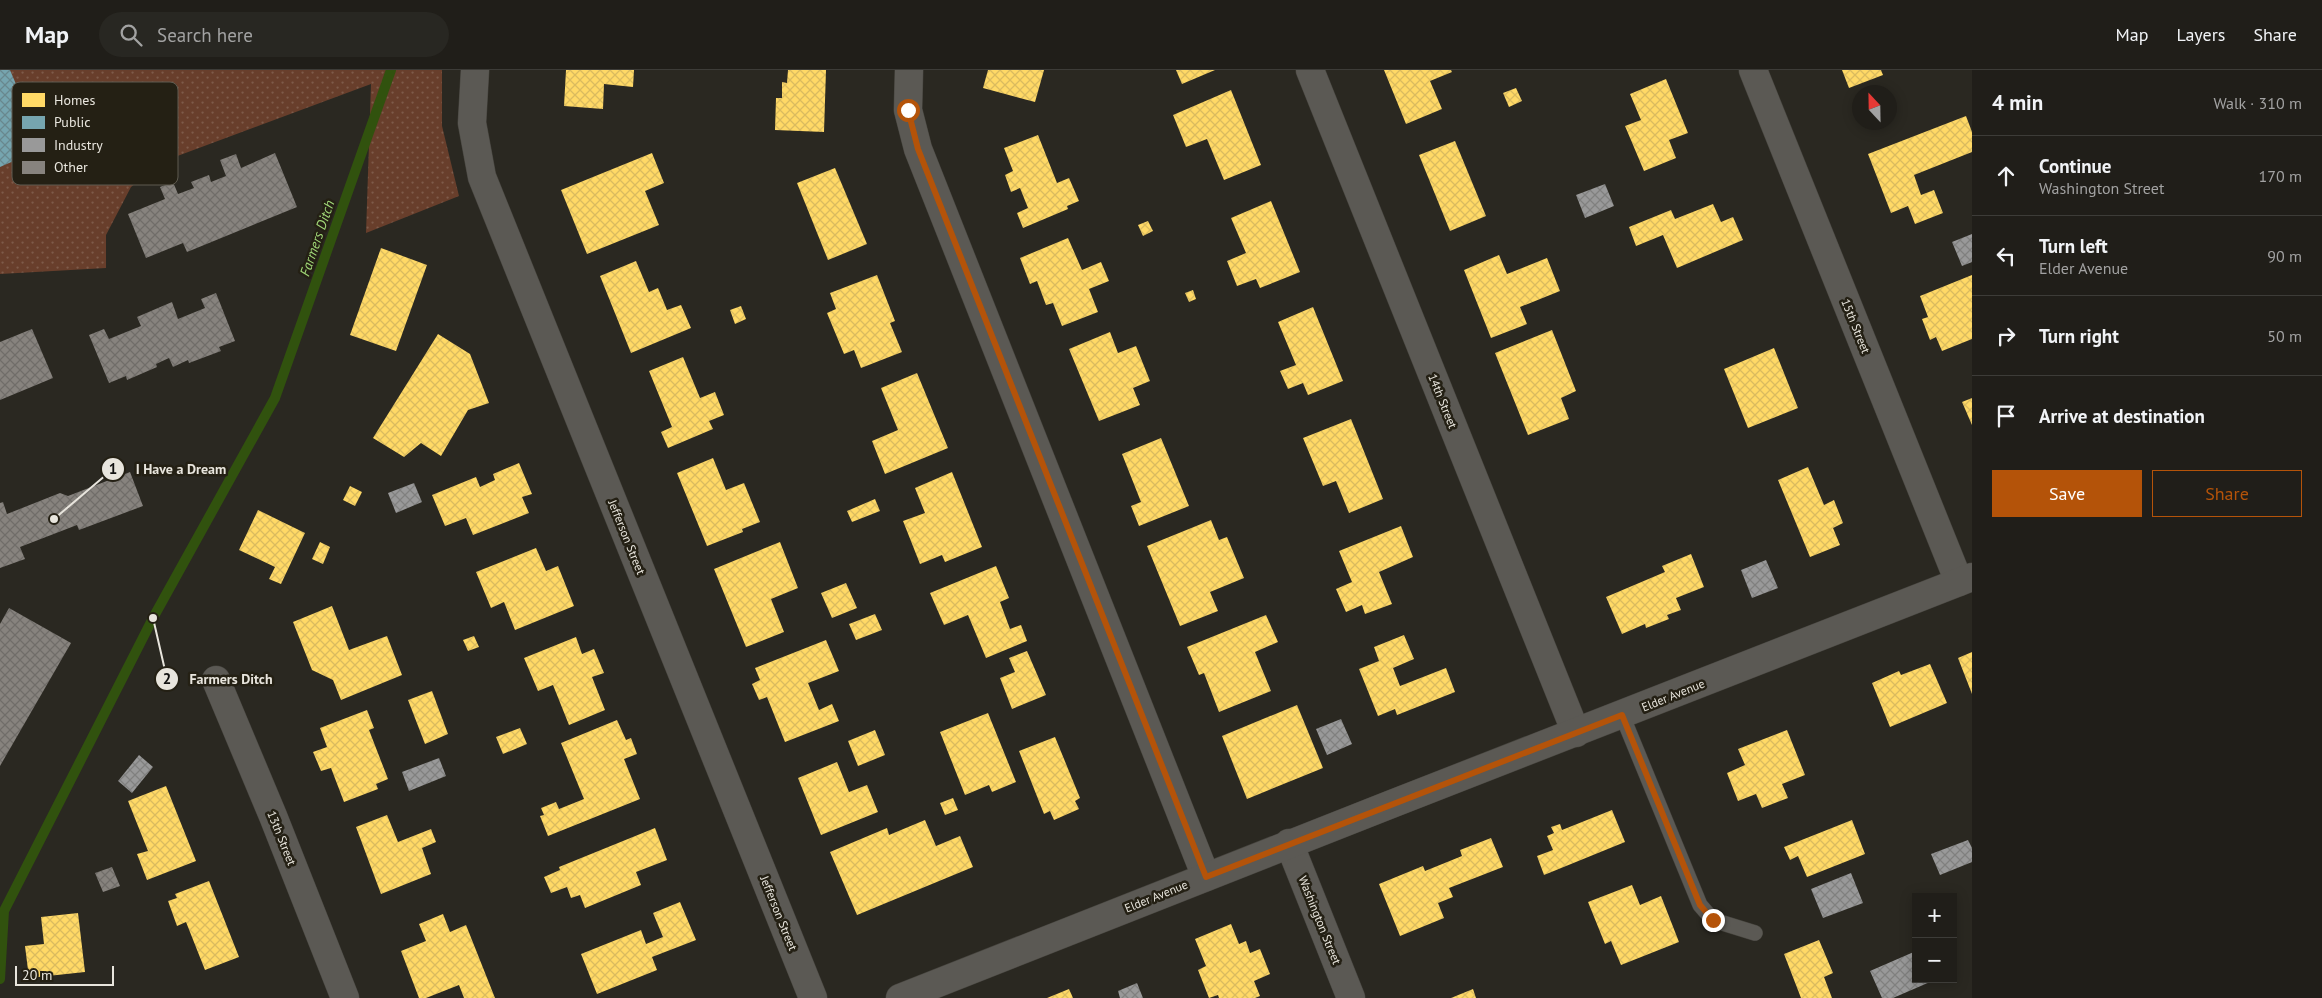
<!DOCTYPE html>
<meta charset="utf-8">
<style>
body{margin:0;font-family:"PT Sans",sans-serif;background:#282722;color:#f1f3f6}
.controls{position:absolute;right:15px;bottom:15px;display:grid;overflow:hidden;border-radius:0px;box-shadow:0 2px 12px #0003}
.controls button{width:45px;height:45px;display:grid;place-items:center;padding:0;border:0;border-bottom:1px solid #3d3c38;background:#201e19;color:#f1f3f6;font:25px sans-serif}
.compass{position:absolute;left:1852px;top:15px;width:45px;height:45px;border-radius:50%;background:#201e19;box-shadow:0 2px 12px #0003;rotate:338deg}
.scale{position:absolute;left:15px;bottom:12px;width:99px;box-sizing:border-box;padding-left:5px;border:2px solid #e8e5dd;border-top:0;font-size:14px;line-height:18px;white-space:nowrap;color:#e8e5dd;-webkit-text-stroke:4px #242014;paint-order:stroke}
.stop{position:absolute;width:15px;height:15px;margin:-11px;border:4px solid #b45309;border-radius:50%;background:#fff}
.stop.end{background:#b45309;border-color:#fff;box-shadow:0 1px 5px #0008}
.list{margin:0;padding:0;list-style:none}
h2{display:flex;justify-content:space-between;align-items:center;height:65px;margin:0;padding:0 20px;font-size:21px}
h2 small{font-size:16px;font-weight:400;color:#a2a2a2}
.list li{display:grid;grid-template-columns:32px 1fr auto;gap:15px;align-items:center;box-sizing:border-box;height:80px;padding:0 20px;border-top:1px solid #3d3c38}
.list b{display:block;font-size:19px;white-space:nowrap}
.list p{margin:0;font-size:16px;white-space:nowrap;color:#a2a2a2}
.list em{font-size:16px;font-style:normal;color:#a2a2a2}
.actions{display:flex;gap:10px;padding:15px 20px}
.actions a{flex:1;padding:11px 0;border:1px solid #b45309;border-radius:0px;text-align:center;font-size:18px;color:#b45309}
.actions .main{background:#b45309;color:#fff}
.icon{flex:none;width:28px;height:28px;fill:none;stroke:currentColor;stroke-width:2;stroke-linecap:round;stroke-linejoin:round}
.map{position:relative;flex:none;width:1972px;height:928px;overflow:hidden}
header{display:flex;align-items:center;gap:30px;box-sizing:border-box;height:70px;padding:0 25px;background:#201e19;border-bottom:1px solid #3d3c38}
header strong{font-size:24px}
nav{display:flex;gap:28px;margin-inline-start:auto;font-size:18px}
.search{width:350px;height:45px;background:#282722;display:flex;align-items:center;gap:12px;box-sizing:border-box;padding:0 18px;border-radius:28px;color:#a2a2a2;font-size:19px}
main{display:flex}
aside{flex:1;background:#201e19}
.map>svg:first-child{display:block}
</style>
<header>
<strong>Map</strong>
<div class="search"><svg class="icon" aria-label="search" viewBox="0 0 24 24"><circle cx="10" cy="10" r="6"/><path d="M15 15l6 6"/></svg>Search here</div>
<nav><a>Map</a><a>Layers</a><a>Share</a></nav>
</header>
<main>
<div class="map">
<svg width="1972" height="928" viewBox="0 0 1972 928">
<defs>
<pattern id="green-dots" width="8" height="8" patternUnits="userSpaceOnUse" patternTransform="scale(1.25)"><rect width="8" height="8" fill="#683e2b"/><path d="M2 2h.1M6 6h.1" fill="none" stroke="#7e5a49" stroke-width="1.8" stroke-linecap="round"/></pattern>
<pattern id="homes-cross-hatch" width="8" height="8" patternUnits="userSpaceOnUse" patternTransform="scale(1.25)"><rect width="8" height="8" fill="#ffd966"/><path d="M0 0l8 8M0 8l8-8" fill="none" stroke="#dabb5f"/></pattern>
<pattern id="public-cross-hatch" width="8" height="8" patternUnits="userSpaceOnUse" patternTransform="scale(1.25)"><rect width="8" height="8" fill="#76a5af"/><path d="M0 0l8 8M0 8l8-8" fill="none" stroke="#68888e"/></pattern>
<pattern id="industry-cross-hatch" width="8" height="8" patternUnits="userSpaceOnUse" patternTransform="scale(1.25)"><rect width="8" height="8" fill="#999"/><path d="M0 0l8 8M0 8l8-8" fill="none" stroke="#80807f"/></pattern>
<pattern id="building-cross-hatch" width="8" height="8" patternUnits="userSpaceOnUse" patternTransform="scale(1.25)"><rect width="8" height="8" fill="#87837e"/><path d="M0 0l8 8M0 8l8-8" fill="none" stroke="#706d69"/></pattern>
</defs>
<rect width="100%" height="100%" fill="#2a2821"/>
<polygon fill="url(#green-dots)" points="0,0 442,0 442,56 459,126 366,163 371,14 164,91 131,117 106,165 106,198 0,204"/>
<g fill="url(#homes-cross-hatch)">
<polygon points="566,0 634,0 633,17 604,14 603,39 564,36"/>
<polygon points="788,0 826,0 824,62 775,60 776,28 782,28 782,12 787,13"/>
<polygon points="988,0 1044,0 1035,32 983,18"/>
<polygon points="1176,0 1215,0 1182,14"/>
<polygon points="1384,0 1451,0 1452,2 1430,11 1442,39 1406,54"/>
<polygon points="1842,0 1881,0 1883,5 1849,18"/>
<polygon points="1666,9 1688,63 1669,70 1676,88 1644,101 1625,56 1641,50 1630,24"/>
<polygon points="1516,18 1522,31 1509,37 1503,23"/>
<polygon points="1231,20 1261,95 1224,110 1207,69 1186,77 1173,45"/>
<polygon points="1966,46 1972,62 1972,82 1914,105 1921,125 1934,120 1943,143 1915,154 1908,136 1891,143 1868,84"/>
<polygon points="1038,65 1057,113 1069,108 1079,131 1067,136 1068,139 1023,158 1017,143 1028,138 1020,118 1011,122 1005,105 1013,101 1004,78"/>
<polygon points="1455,71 1486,146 1450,161 1419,85"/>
<polygon points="652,83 664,113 645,121 659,155 587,184 561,120"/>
<polygon points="835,98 867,174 828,190 797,113"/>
<polygon points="1271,131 1300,202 1260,218 1256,209 1237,216 1227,191 1246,183 1231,148"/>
<polygon points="1713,134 1721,152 1733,147 1743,170 1677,198 1663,165 1636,176 1629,157 1671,140 1675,149"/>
<polygon points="1148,151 1153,161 1143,166 1138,155"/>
<polygon points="1068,168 1082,200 1101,192 1109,211 1089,219 1098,242 1062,256 1053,233 1046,235 1037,211 1030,214 1020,188"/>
<polygon points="381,178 427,195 396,281 350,265"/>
<polygon points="1499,185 1507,204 1547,188 1560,221 1520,237 1527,254 1491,268 1464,200"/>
<polygon points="636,191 649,222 658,218 667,240 681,235 691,258 631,283 600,206"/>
<polygon points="877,205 895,251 890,253 902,282 861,298 854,280 844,284 827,243 836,239 830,223"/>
<polygon points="1972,205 1972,269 1942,281 1936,267 1930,270 1922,249 1928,247 1920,226"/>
<polygon points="1193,220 1196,229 1189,232 1185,223"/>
<polygon points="741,236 746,249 735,254 730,240"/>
<polygon points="1313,237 1343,311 1308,325 1303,313 1288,319 1280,301 1296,295 1278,252"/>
<polygon points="1552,260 1576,321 1561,328 1569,349 1528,365 1495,283"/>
<polygon points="1110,262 1118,283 1136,276 1150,311 1133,318 1140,335 1099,351 1069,279"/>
<polygon points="438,264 470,284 489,333 468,340 441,386 421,373 404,387 373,368"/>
<polygon points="1774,278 1798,338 1748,358 1724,299"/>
<polygon points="683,287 700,328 715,322 724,345 709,351 713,359 668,378 661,362 672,357 649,301"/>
<polygon points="917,303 948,378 885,404 872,371 898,360 881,318"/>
<polygon points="1972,328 1972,355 1962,332"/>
<polygon points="1351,349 1383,429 1349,443 1336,411 1323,416 1303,368"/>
<polygon points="1161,368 1189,436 1139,456 1131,436 1141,432 1122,384"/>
<polygon points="713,388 726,420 744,413 760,452 742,459 743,462 707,476 677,403"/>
<polygon points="519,393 532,424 522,427 529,443 473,465 466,448 445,456 432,425 476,407 480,417 495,410 493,404"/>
<polygon points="1808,397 1824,435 1834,430 1843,453 1833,458 1840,475 1810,487 1778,410"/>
<polygon points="952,402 982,477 945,492 942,485 920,494 903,451 925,443 915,418"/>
<polygon points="350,416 362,422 355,436 343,430"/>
<polygon points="875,429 880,441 852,452 847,441"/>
<polygon points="258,440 305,463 281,514 269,509 275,497 239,480"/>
<polygon points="1211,450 1219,470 1227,467 1244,508 1210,522 1218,541 1180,556 1147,476"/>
<polygon points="1401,456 1413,487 1379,502 1392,534 1365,544 1362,535 1346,542 1336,519 1352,512 1339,481"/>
<polygon points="320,472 330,477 323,494 312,489"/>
<polygon points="780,472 798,518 771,529 784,562 746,577 714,499"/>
<polygon points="536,478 546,501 558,496 574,536 515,560 504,532 491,538 476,502"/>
<polygon points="1691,484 1704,517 1676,528 1681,540 1667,545 1669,549 1646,558 1645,554 1622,564 1606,527 1665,502 1662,496"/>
<polygon points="996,496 1009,528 1000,532 1010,559 1021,555 1027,571 986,588 968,545 944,555 930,523"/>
<polygon points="846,513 857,538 832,548 821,523"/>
<polygon points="332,536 349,580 387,566 402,605 341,630 333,610 312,600 293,552"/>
<polygon points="875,544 882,560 856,570 849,554"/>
<polygon points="1266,545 1278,572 1255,582 1271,621 1219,642 1204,603 1199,605 1187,577"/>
<polygon points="1404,565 1414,589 1393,598 1400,616 1446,598 1455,622 1397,645 1395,639 1378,646 1359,599 1379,591 1374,577"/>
<polygon points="474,566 479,577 468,581 463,570"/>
<polygon points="576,567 582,584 594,579 604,603 592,607 605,640 569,655 553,615 538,621 524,588"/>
<polygon points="826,570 839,601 808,613 819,640 832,634 839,651 785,672 767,627 759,630 752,614 760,610 755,598"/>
<polygon points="1027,581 1046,625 1012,639 1000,608 1015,602 1009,588"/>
<polygon points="1972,582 1972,624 1958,588"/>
<polygon points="1930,594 1947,633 1890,657 1872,613 1899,601 1901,605"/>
<polygon points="432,621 448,664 425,674 408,630"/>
<polygon points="1297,635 1323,698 1247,729 1222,666"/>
<polygon points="367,640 374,658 369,660 388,709 376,714 378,719 344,732 331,698 321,701 313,682 327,677 320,658"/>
<polygon points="988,643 1016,712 992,722 989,715 965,725 940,662"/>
<polygon points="617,650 626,670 631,668 637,684 624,689 640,729 548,766 540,746 544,745 541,738 556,732 559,739 584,729 561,673"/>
<polygon points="520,658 527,674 503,684 496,667"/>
<polygon points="875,660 885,685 858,696 848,671"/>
<polygon points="1787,660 1805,705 1782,714 1788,728 1762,738 1756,724 1738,731 1727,703 1745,695 1738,679"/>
<polygon points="1055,667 1080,728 1075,731 1079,739 1054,750 1050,741 1044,744 1019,681"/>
<polygon points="837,692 849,722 867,715 878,742 821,765 798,708"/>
<polygon points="166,716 196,791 147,810 137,784 148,781 128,731"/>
<polygon points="953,728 958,740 945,745 940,733"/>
<polygon points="1612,740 1625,772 1544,805 1537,786 1553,780 1547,766 1554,763 1551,757 1560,754 1562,760"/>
<polygon points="387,745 398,772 431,759 436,772 422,778 431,804 381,824 356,757"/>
<polygon points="925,750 936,776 960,766 973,797 857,845 830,782 887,758 889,765"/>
<polygon points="1852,750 1865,784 1807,807 1798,786 1790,790 1784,777"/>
<polygon points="655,758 667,790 636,802 641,815 585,838 580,825 571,828 567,817 551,823 544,807 560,800 559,797"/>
<polygon points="1491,768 1503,797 1449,818 1453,827 1438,833 1444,848 1400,866 1379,814 1423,796 1425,801 1462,786 1460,780"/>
<polygon points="209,811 239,887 205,900 186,852 177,856 168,831 177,828 175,824"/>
<polygon points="1632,815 1640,835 1661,826 1679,872 1621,895 1611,871 1605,874 1588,832"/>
<polygon points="680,832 696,870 652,887 657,900 597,924 581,884 641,860 646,874 663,867 653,843"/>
<polygon points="78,843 85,902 29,908 25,876 44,874 41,847"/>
<polygon points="443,844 450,862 466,855 495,928 464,928 459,915 426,928 419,928 401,881 426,871 419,854"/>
<polygon points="1231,854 1239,874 1246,871 1250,883 1260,879 1270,904 1254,911 1260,926 1255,928 1219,928 1218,925 1209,928 1198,900 1206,896 1195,869"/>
<polygon points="1819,870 1833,903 1824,907 1832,928 1801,928 1784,884"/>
<polygon points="1069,919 1073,928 1047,928"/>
<polygon points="1473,919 1476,928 1451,928"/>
</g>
<polygon fill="url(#public-cross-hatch)" points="0,0 10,0 43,78 0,97"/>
<g fill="url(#industry-cross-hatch)">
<polygon points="1605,114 1614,136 1585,148 1576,125"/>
<polygon points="1972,164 1972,192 1962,196 1952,172"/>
<polygon points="414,413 422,432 396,443 388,423"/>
<polygon points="1766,490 1778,518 1752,528 1741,500"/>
<polygon points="1341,649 1352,674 1327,685 1316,659"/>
<polygon points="139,685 153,697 132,723 118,711"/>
<polygon points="439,688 446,706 409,721 402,702"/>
<polygon points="1968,770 1972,778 1972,792 1940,805 1931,784"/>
<polygon points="1851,803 1863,833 1823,848 1811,819"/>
<polygon points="1916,881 1916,909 1929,909 1930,912 1893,928 1882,928 1870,901"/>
<polygon points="1137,913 1143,928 1120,928 1118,921"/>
</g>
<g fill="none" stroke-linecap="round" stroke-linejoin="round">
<polyline stroke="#31520e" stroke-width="10" points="0,909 4,841 153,548 275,328 391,0"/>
</g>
<g fill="url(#building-cross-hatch)">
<polygon points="275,83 297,137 187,182 183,173 146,188 128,144 165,129 160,117 173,112 178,124 194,118 191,112 209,105 211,112 226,106 220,90 236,84 241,98"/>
<polygon points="216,223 235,271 219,277 221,281 189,293 188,290 173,297 169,288 156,294 157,297 127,310 126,306 109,313 89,265 104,259 109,269 141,256 137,247 172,232 178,249 205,238 201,229"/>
<polygon points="32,259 53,308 0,330 0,272"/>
<polygon points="130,402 143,436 79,460 77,455 20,477 25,489 0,498 0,433 3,432 7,444 60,423 68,426"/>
<polygon points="9,538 71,573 0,696 0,554"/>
<polygon points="112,797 120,816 103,822 95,803"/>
</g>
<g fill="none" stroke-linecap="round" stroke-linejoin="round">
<g stroke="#45433d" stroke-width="16">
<polyline id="lane" points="1622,645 1700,835 1713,850 1755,863"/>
</g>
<g stroke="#45433d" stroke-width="29">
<g id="street">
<polyline points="475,0 472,53 482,107 813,928"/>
<polyline points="909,0 908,40 918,79 1206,807"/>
<polyline points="1310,0 1576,663"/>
<polyline points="1753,0 1959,512"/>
<polyline points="216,610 273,746 345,928"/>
<polyline points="1289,773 1351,928"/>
<path d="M900,928C1257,786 1614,647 1972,507"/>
</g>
</g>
<use href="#lane" stroke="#5b5954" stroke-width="15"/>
<use href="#street" stroke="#5b5954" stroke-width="28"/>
</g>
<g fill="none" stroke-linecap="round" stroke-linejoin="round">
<polyline stroke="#b45309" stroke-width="6" points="908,40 918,79 1206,807 1622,645 1700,835 1713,850"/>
</g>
<g text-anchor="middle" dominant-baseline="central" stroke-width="5" stroke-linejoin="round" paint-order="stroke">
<g font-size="12" fill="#e8e5dd" stroke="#242014">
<text transform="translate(1856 256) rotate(68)">15th Street</text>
<text transform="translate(1443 331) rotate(68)">14th Street</text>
<text transform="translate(627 467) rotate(68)">Jefferson Street</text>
<text transform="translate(1673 625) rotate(-22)">Elder Avenue</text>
<text transform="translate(282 768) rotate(68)">13th Street</text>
<text transform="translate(1156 826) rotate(-22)">Elder Avenue</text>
<text transform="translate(779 843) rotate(68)">Jefferson Street</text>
<text transform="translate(1320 850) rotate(68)">Washington Street</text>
</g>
<g font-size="14" font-style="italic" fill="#a1d878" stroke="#242014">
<text transform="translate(317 168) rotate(-71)">Farmers Ditch</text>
</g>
</g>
<rect x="12" y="12" width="166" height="103" rx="8" fill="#242014" stroke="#5f5b50" stroke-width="1"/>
<rect x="22" y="23" width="23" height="14" fill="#ffd966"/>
<rect x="22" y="46" width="23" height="13" fill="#76a5af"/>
<rect x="22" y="68" width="23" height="14" fill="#999"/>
<rect x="22" y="91" width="23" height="13" fill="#87837e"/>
<g font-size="14" fill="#e8e5dd">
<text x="54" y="35">Homes</text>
<text x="54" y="57">Public</text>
<text x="54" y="80">Industry</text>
<text x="54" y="102">Other</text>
</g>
<path fill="none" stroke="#e8e5dd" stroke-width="2" d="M54 449L113 399M153 548L167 609"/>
<g fill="#e8e5dd" stroke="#242014" stroke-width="2">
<circle cx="54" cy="449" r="5"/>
<circle cx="153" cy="548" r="5"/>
<circle cx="113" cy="399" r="12"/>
<circle cx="167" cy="609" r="12"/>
</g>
<g font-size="15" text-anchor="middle" font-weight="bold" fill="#111">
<text x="113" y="404">1</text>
<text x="167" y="614">2</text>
</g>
<g font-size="14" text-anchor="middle" font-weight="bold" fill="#e8e5dd" stroke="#242014" stroke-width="5" stroke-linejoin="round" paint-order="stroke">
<text x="181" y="404">I Have a Dream</text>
<text x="231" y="614">Farmers Ditch</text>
</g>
</svg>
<div class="controls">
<button>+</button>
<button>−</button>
</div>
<svg class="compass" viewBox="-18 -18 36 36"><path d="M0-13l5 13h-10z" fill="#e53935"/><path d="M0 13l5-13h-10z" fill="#a2a2a2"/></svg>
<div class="scale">20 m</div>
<div class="stop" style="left:908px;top:40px"></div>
<div class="stop end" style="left:1713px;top:850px"></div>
</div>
<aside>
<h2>4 min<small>Walk · 310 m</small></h2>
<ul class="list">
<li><svg class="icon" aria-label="ahead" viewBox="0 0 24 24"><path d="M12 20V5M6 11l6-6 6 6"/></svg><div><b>Continue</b><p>Washington Street</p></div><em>170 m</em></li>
<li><svg class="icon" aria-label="left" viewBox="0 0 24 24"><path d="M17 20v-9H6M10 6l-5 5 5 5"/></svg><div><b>Turn left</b><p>Elder Avenue</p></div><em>90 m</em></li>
<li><svg class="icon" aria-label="right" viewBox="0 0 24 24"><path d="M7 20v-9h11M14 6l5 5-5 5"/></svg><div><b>Turn right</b></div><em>50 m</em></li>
<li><svg class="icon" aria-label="arrive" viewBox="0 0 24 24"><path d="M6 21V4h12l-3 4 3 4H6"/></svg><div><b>Arrive at destination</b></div></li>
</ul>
<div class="actions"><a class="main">Save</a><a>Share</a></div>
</aside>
</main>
